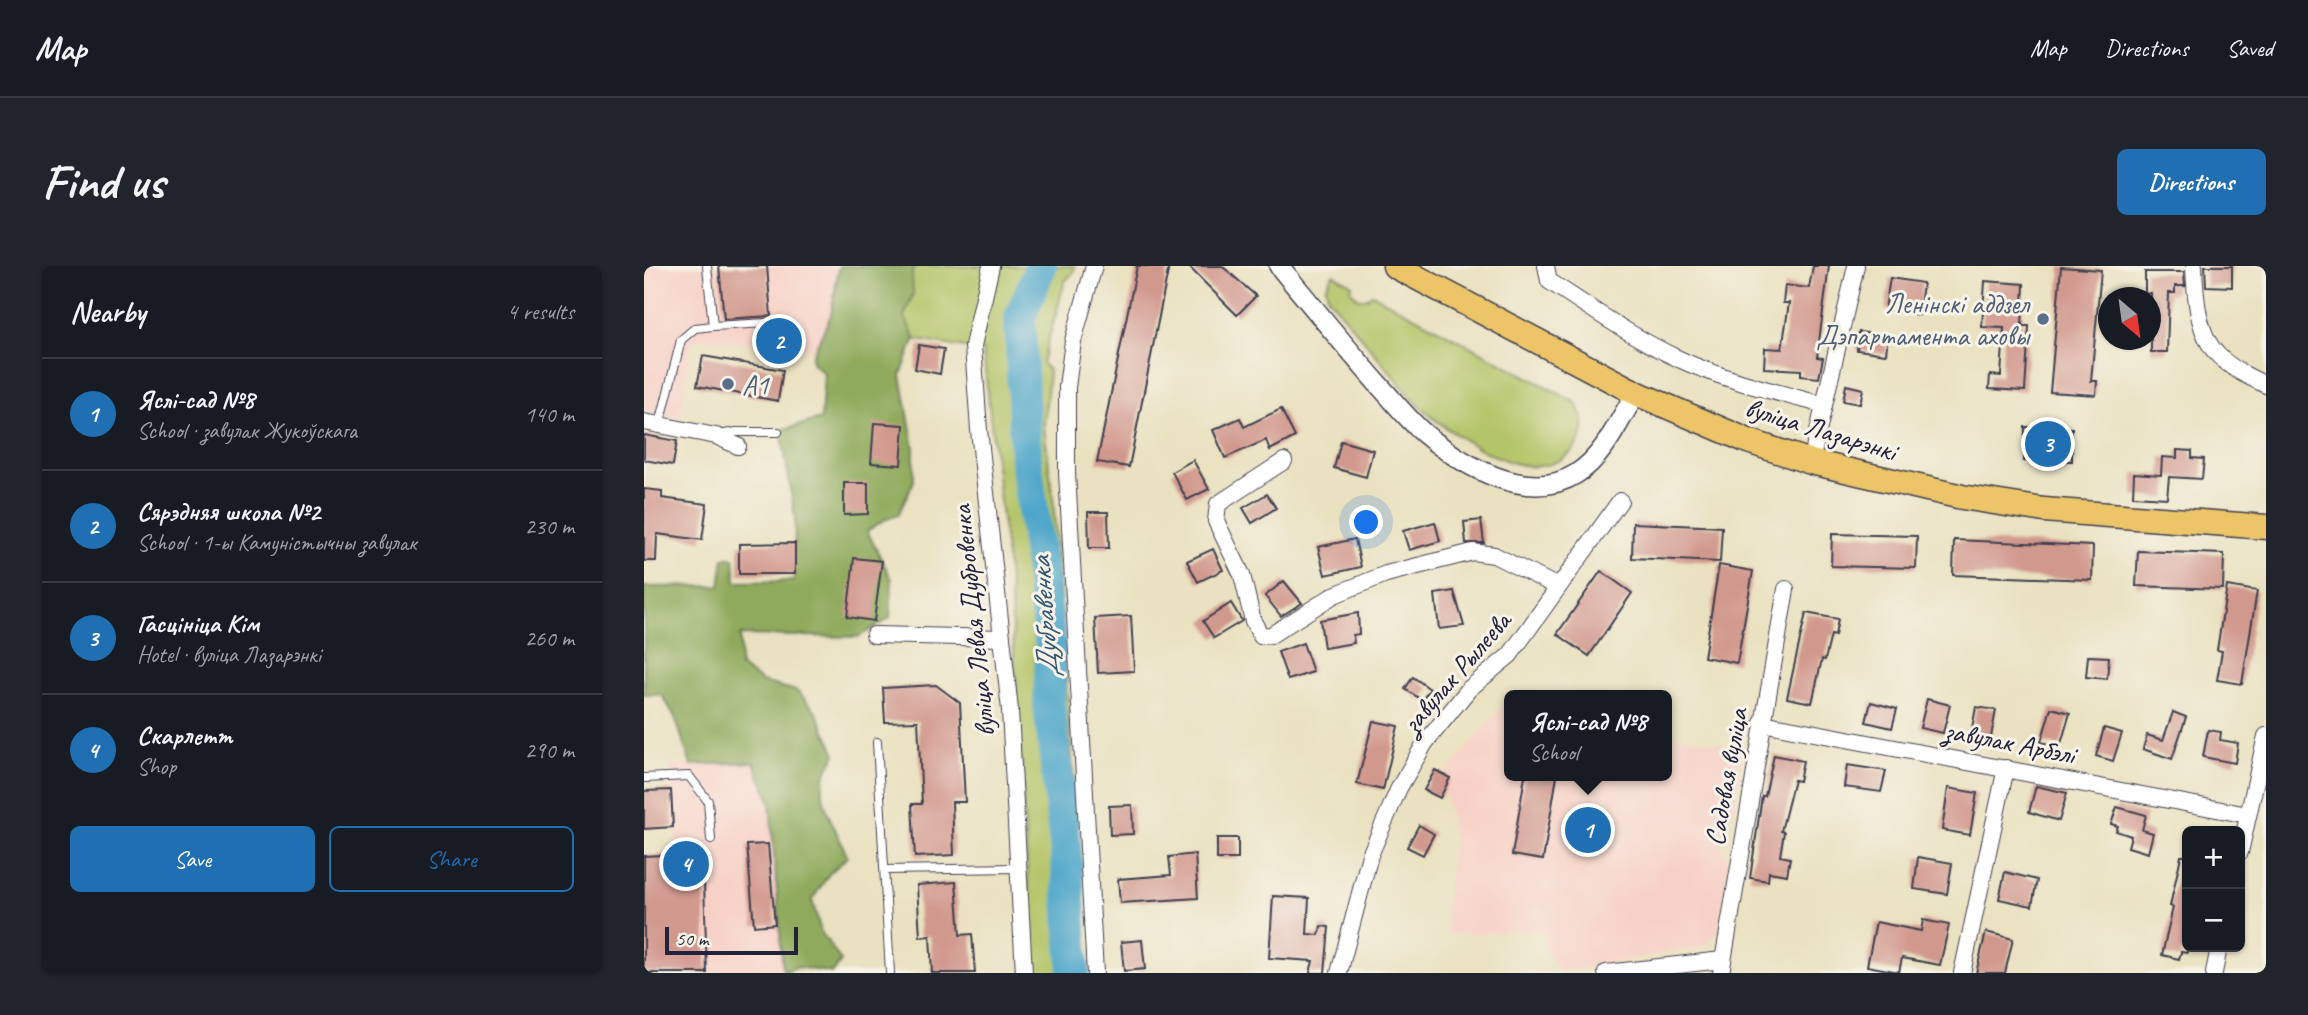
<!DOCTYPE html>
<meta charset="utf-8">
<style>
body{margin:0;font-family:Caveat,sans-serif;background:#20242c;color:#f1f3f6}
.controls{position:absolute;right:21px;bottom:21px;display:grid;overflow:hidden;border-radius:10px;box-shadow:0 2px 5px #0004}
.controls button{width:63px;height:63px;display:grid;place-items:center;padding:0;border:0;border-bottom:2px solid #363941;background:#171b24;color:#f1f3f6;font:35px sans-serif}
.compass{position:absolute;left:1454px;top:21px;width:63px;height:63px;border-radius:50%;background:#171b24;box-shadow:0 2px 5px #0004;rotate:151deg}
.scale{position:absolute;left:21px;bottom:18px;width:133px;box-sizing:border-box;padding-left:7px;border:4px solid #22223b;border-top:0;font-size:19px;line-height:24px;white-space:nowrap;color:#22223b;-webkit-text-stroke:5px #f7f3e8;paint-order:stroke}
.you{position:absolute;left:723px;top:257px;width:24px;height:24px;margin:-18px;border:5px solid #fff;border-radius:50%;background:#1a73e8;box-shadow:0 0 0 10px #1a73e833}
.badge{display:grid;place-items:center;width:46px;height:46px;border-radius:50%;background:#1f6fb2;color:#fff;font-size:23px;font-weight:700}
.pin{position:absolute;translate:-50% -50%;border:4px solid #fff;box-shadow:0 2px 7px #0006}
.popup{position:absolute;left:860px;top:424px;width:168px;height:91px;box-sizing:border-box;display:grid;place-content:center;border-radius:10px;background:#171b24;filter:drop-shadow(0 2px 5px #0005);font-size:23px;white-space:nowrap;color:#9ea1a6}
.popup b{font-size:26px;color:#f1f3f6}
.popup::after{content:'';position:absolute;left:50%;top:100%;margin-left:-14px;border:14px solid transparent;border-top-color:#171b24}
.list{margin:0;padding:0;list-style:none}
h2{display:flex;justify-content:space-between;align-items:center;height:91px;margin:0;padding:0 28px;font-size:30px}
h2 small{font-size:23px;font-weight:400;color:#9ea1a6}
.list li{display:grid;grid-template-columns:46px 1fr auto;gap:21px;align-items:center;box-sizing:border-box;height:112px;padding:0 28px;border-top:2px solid #363941}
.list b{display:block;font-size:26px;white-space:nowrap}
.list p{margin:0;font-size:23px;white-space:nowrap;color:#9ea1a6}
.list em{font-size:23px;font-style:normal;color:#9ea1a6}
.actions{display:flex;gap:14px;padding:21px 28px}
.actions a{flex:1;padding:16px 0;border:2px solid #1f6fb2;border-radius:10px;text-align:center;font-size:24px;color:#1f6fb2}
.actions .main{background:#1f6fb2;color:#fff}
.map{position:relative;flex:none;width:1622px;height:707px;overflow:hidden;border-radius:10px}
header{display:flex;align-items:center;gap:42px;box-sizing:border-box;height:98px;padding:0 35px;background:#171b24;border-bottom:2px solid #363941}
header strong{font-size:33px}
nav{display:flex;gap:38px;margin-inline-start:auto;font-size:24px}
.intro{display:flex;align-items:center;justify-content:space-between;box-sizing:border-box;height:168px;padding:0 42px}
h1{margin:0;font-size:49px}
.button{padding:18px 32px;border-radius:10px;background:#1f6fb2;color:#fff;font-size:24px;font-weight:700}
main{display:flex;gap:42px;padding:0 42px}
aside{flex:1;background:#171b24;border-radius:10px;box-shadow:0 2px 5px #0004}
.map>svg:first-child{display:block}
</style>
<header>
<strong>Map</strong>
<nav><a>Map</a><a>Directions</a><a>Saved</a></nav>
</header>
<div class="intro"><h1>Find us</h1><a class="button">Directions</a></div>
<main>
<aside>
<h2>Nearby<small>4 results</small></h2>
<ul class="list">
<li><span class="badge">1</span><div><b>Яслі-сад №8</b><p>School · завулак Жукоўскага</p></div><em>140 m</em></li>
<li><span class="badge">2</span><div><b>Сярэдняя школа №2</b><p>School · 1-ы Камуністычны завулак</p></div><em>230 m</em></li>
<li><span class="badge">3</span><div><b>Гасцініца Кім</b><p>Hotel · вуліца Лазарэнкі</p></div><em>260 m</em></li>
<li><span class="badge">4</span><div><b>Скарлетт</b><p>Shop</p></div><em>290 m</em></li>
</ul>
<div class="actions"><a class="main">Save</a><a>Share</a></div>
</aside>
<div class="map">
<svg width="1622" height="707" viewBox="0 0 1622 707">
<rect width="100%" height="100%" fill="#f7f3e8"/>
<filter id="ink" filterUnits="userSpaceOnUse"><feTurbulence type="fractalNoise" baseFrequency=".0143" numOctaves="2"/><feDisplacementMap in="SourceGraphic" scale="14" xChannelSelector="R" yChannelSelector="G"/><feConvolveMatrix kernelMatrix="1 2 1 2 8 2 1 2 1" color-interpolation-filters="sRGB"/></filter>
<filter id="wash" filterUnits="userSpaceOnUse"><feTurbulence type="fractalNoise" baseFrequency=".00686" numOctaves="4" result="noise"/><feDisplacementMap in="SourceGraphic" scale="28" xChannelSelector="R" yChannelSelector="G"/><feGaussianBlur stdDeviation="1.57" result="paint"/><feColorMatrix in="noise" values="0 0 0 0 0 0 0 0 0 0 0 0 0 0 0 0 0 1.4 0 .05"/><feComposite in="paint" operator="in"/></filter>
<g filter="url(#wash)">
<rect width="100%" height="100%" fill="#eae1c0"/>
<g fill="#f7d1c7">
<polygon points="0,0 207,0 184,85 57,72 47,78 36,153 0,146"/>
<polygon points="865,434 865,510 1023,510 1023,468 1100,482 1089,545 1082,555 1077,581 1085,596 1074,667 1061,680 917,706 901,684 900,665 804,668 802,641 809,573 804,539 796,514"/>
<polygon points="110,496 126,535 139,706 0,707 0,590 31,588 26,500"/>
</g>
<g fill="#b4c467" stroke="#6b7351" stroke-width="2">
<polygon points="207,0 431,0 429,7 421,15 398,97 405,105 400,160 409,232 444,707 390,707 366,323 339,85 191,60"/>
<path d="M689,8L708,18L707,25L715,33H722L728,28L931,136C956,169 920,204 885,200C845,195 791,158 765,129L684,31L682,21Z"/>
</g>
<path fill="#8faa5c" stroke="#58664c" stroke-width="2" d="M195,0H271L268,9L269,28L260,50L271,72L257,109L270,181V215L254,249L240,254L223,265L248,314L246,352L214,371L96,369V400L118,416L153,425L172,445L192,488C187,497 179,508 179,518C176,542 196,568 203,591L185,608L168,634L177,666L197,695L189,707L153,701L139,706L126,535L110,496L47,499L31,451L18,429H0V321L76,320L80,292H90L92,316L150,315L151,251L137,164L177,153L180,107L169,98L167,92L187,49Z"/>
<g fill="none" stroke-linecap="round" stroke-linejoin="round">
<polyline stroke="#4ba5c9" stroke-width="32" points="397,0 376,51 379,130 382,193 407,381 405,439 422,587 430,707"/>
</g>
<g id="blocks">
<g fill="#d1988d">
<polygon points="75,0 123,0 127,50 80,53"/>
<polygon points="493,0 525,0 485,201 453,196"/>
<polygon points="544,0 578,0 612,30 593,49"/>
<polygon points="1169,0 1185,0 1173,91 1179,92 1175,112 1157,110 1157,104 1120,102 1121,82 1138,83 1145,37 1139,37 1141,19 1165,22"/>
<polygon points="1561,0 1588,0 1588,21 1562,20"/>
<polygon points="1417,1 1457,4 1447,115 1453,115 1452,129 1406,126"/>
<polygon points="1501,6 1540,6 1541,20 1531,20 1531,27 1525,27 1523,86 1507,86 1507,27 1501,28"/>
<polygon points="1246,12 1279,17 1275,49 1241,43"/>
<polygon points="1341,15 1380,18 1378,60 1385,60 1381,125 1345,123 1346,109 1357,110 1360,62 1338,61"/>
<polygon points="1215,66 1244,70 1242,88 1213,84"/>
<polygon points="275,79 300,83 296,108 271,103"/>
<polygon points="59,90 139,104 134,135 53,120"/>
<polygon points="1202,119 1219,123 1216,138 1199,135"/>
<polygon points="637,143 651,171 626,184 622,174 581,192 569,164 596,152 600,161"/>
<polygon points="230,157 260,159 257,199 227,197"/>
<polygon points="1381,161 1428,162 1428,195 1380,195"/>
<polygon points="0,169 33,175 29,199 0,194"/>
<polygon points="697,175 729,184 722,211 690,202"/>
<polygon points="1533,184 1548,185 1548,192 1560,193 1558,213 1525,211 1523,232 1489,230 1490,207 1517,209 1518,191 1533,192"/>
<polygon points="549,194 565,223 543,234 528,206"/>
<polygon points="200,217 224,217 224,248 200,249"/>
<polygon points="0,223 18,225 18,232 63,238 58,274 13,268 12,295 0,295"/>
<polygon points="623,228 632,242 608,257 599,242"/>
<polygon points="444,246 464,246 465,282 445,282"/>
<polygon points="837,254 840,277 822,277 820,256"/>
<polygon points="791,256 796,275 765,284 759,265"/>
<polygon points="989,257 1078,261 1076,296 988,292"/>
<polygon points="1188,268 1273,270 1272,302 1187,300"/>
<polygon points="711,273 717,301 681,309 674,281"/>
<polygon points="1310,274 1449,280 1448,314 1309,309"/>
<polygon points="151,277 151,308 95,308 95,278"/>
<polygon points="569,283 579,304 554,316 543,295"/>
<polygon points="1494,285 1580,288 1579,323 1492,320"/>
<polygon points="210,292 238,295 230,355 203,351"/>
<polygon points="1075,299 1109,305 1093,397 1060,391"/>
<polygon points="957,305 988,327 945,390 913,368"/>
<polygon points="640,315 658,337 637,350 621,330"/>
<polygon points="1583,320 1613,325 1598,418 1573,414 1578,385 1573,384"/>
<polygon points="810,325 820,360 795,363 791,328"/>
<polygon points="587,337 598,355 570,372 559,355"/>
<polygon points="714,347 715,368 709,369 710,377 680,382 676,354"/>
<polygon points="1162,347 1194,353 1191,370 1187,369 1181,394 1178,393 1168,437 1143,432"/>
<polygon points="487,350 490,405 454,407 451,352"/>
<polygon points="659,377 669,406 644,414 634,386"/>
<polygon points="1444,390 1465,391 1463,413 1442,411"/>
<polygon points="769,411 786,423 778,434 761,423"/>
<polygon points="292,419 316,437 321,536 308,536 310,589 271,591 268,538 278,538 274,455 241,456 239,422"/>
<polygon points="1283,433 1306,439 1299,467 1276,462"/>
<polygon points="1227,436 1253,443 1248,462 1222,456"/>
<polygon points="1332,441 1352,444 1347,471 1327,468"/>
<polygon points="1407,442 1426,447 1416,481 1397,476"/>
<polygon points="1529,446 1542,451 1528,493 1499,483 1503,469 1519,474"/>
<polygon points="729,455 754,460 739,524 713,518"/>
<polygon points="1460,462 1478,467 1469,495 1452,490"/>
<polygon points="1564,464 1577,466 1576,474 1594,477 1591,497 1559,491"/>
<polygon points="1130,489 1159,495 1155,515 1150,514 1137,565 1140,566 1136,590 1146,592 1143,609 1125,606 1124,615 1106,612 1118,530 1121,530"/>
<polygon points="1203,499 1242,505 1237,526 1200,521"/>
<polygon points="791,504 806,512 796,532 780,524"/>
<polygon points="881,510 913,510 899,594 868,589"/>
<polygon points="1392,520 1423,527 1415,555 1385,546"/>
<polygon points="1304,522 1333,527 1326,569 1298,564"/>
<polygon points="27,524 29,561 0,563 0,525"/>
<polygon points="488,539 489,568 466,569 465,540"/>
<polygon points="1473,541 1502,549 1498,564 1509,567 1504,587 1484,581 1487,570 1472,565 1474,560 1467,558"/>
<polygon points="775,559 790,568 779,589 763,581"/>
<rect x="573" y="572" width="21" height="21"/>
<polygon points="124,578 131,658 110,660 103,579"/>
<polygon points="59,587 63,707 0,707 0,590"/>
<polygon points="551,588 554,632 476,637 474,613 527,609 525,591"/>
<polygon points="1537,590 1543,590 1543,687 1537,686 1535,693 1518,689 1529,641 1526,640"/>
<polygon points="1274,591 1308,597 1303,628 1270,623"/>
<polygon points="1361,606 1393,614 1388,640 1355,633"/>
<polygon points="312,616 316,669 328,668 331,707 288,707 286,670 276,671 273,619"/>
<polygon points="629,630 665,632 663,668 675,669 677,660 685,661 681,707 666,707 669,695 625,692"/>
<polygon points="1279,654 1305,659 1296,699 1258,692 1255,706 1223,700 1232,656 1277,665"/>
<polygon points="1342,666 1369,673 1361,707 1332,707"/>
<polygon points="498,674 501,703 480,705 477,676"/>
</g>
</g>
</g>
<g filter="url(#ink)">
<use href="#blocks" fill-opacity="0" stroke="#403f4f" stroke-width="2"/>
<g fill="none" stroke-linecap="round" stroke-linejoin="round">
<g stroke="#403f4f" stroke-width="10">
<g id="service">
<polyline points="69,60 124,57"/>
<polyline points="16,158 37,74 51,62 69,60 63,0"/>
<polyline points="75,169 92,166 134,166"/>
<polyline points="233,476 246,707"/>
<polyline points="0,512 45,510 64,535 67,573"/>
<polyline points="241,604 374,602"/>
</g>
</g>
<g stroke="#403f4f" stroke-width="18">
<g id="minor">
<polyline points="347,0 329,80 335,164 366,444 380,707"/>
<polyline points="450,0 429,75 423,121 423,207 451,707"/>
<path d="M902,0L905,15C946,42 990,72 1035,93C1080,114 1131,126 1180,139"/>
<path d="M1550,0C1551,28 1553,69 1575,90C1588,103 1605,111 1622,119"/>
<polyline points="0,156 72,170 94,180"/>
<polyline points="640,195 574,238 572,255 598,309 609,355 617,370 627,369 690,329 742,308 829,286 850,289 914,321"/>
<polyline points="1167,196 1212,0"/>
<polyline points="230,369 358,372"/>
<polyline points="1118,457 1604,549"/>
<polyline points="1596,586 1622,470"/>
<polyline points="695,707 726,589 755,522 781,477 825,423 866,389 976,235"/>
<polyline points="962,707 1078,694"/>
<polyline points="1077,707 1142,323"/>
<polyline points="1318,707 1362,502"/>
<polyline points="1570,707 1575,681"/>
</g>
</g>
<g stroke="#403f4f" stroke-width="22">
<path id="tertiary" d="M635,0C668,40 700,79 734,118C750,135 764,154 782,169C820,200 884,238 932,208C961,190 975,154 992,127"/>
</g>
<g stroke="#403f4f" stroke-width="27">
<polyline id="primary" points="751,0 992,127 1104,175 1167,196 1318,231 1400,244 1622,261"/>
</g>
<use href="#service" stroke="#fff" stroke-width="8"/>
<use href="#minor" stroke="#fff" stroke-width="16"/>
<use href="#tertiary" stroke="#fff" stroke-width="19"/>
<use href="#primary" stroke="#edc569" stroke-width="24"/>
</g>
</g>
<g fill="#5c6f8a" stroke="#f7f3e8" stroke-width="2.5">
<circle cx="1399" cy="53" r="7"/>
<circle cx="84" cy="118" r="7"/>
</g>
<g text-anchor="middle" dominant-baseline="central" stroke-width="6" stroke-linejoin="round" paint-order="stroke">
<g font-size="28" fill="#4e5e75" stroke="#f7f3e8" text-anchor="end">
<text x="1385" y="37">Ленінскі аддзел<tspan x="1385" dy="32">Дэпартамента аховы</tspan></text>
<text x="98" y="118" text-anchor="start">A1</text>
</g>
<g font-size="28" fill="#22223b" stroke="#f7f3e8">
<text transform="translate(1177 163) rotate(17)">вуліца Лазарэнкі</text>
<text transform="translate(329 355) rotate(-96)">вуліца Левая Дубровенка</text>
<text transform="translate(812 406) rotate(-49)">завулак Рылеева</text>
<text transform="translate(1366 476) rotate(11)">завулак Арбэлі</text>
<text transform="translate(1082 511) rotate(-80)">Садовая вуліца</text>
</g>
<g font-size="30" font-style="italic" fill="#325674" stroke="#f7f3e8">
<text transform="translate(400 351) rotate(-94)">Дубравенка</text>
</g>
</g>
</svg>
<div class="controls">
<button>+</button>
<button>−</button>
</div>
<svg class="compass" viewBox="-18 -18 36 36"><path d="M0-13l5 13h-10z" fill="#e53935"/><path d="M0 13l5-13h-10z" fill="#9ea1a6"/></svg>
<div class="scale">50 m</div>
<div class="you"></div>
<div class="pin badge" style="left:944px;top:564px">1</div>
<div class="popup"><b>Яслі-сад №8</b>School</div>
<div class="pin badge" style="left:135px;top:75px">2</div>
<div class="pin badge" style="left:1404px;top:178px">3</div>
<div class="pin badge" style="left:42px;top:598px">4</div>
</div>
</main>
